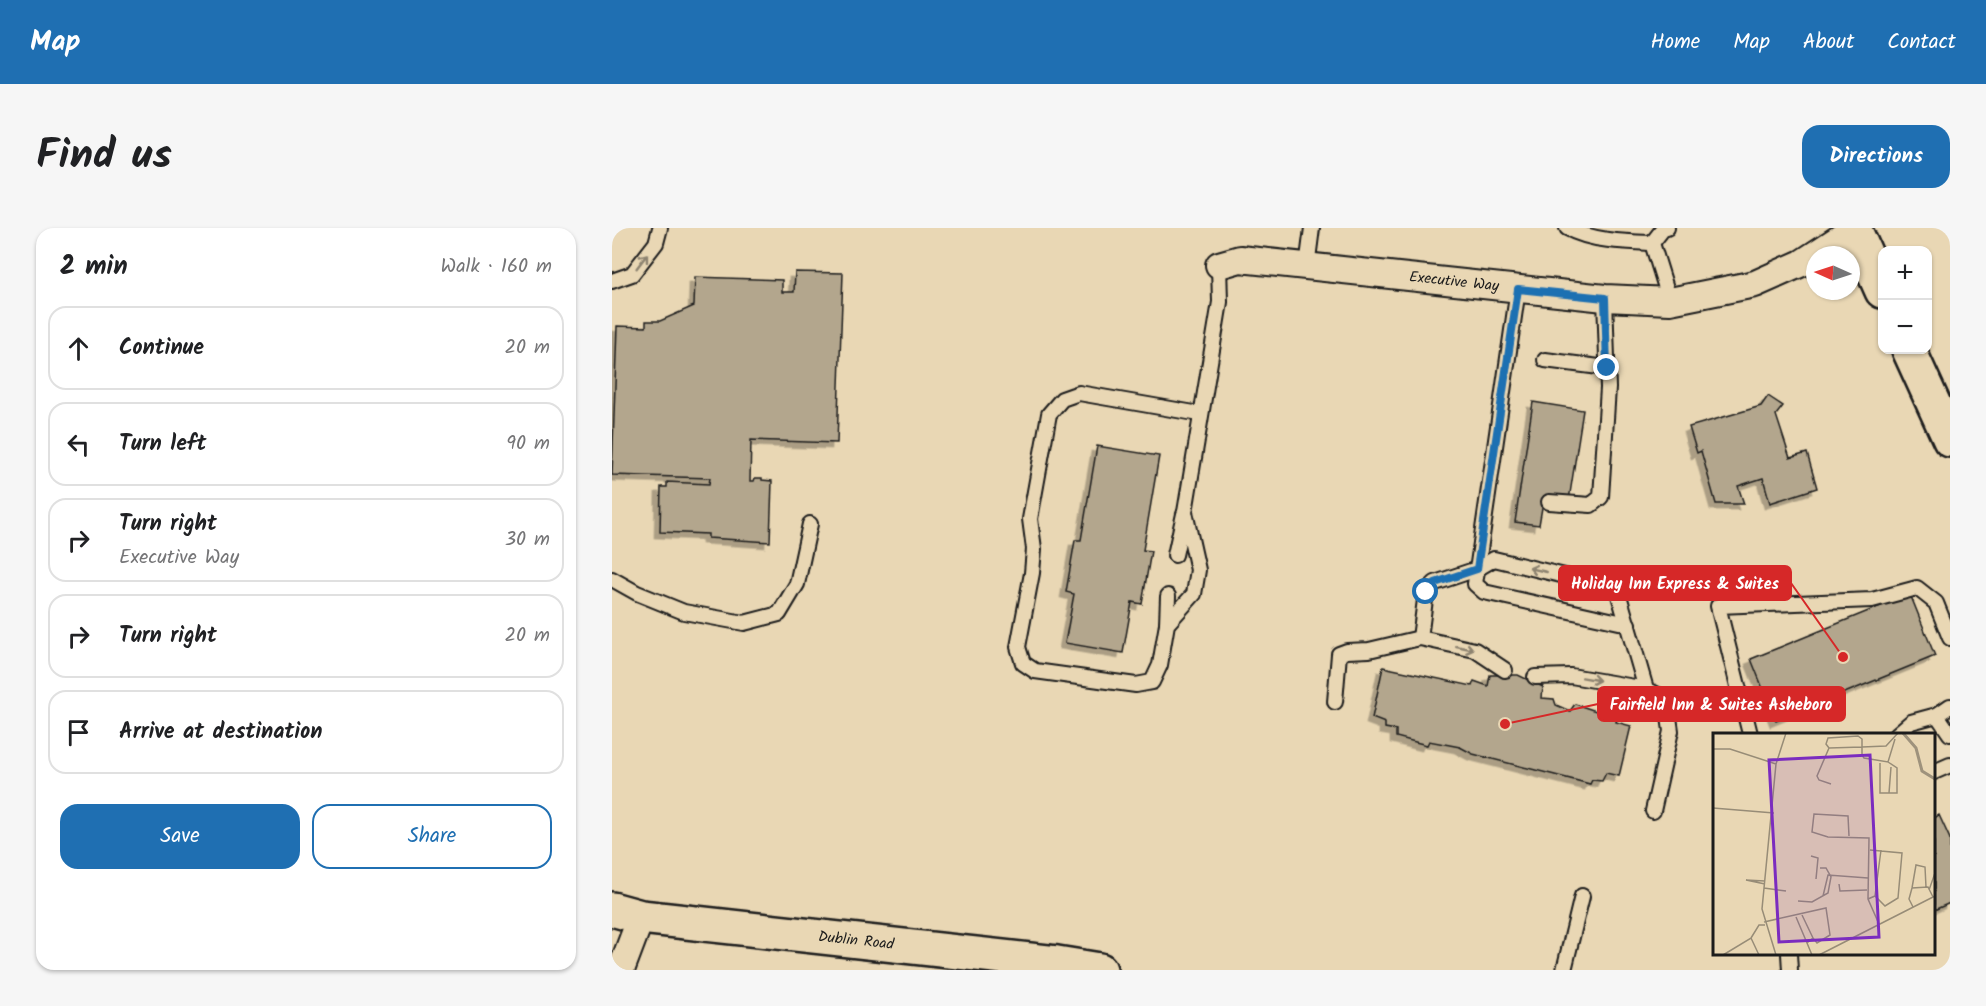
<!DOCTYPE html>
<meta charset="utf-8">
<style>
body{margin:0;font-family:Kalam,sans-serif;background:#f6f6f6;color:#202124}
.controls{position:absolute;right:18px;top:18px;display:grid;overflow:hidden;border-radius:12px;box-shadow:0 2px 4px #0004}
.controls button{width:54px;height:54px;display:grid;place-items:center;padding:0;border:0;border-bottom:2px solid #e0e0e0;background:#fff;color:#202124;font:30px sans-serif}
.compass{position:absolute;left:1194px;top:18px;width:54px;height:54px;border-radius:50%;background:#fff;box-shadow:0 2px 4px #0004;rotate:273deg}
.stop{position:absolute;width:18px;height:18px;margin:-14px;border:4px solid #1f6fb2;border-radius:50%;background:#fff}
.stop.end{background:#1f6fb2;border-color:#fff;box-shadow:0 2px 6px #0008}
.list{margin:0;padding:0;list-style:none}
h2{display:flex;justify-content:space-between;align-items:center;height:78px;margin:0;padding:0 24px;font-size:26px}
h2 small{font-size:20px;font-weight:400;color:#757577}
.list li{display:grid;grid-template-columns:39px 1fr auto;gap:18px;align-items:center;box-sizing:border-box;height:84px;margin:0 12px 12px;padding:0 12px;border:2px solid #e0e0e0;border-radius:18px}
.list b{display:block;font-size:22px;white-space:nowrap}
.list p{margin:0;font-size:20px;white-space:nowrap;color:#757577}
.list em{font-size:20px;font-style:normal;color:#757577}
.actions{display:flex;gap:12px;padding:18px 24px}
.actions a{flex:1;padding:14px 0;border:2px solid #1f6fb2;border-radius:18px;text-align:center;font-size:21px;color:#1f6fb2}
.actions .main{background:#1f6fb2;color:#fff}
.icon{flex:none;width:33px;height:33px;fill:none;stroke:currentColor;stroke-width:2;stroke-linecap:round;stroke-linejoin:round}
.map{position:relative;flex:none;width:1338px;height:742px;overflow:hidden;border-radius:18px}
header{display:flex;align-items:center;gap:36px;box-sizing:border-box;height:84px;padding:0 30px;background:#1f6fb2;color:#fff}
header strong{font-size:28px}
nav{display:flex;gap:33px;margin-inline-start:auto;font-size:21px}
.intro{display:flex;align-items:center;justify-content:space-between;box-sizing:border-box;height:144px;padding:0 36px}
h1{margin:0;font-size:42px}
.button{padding:15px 27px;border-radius:18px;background:#1f6fb2;color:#fff;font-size:21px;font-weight:700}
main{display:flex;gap:36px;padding:0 36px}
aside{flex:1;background:#fff;border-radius:18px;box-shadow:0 2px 4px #0004}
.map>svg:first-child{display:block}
</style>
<header>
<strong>Map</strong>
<nav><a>Home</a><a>Map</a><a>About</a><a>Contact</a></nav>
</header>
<div class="intro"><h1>Find us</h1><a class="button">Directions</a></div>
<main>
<aside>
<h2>2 min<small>Walk · 160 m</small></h2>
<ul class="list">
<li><svg class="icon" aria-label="ahead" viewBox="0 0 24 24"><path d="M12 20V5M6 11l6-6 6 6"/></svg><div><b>Continue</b></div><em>20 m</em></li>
<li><svg class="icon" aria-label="left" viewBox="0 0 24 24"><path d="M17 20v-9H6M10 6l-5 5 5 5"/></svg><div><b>Turn left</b></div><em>90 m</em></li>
<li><svg class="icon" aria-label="right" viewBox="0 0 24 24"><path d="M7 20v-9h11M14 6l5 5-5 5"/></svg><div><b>Turn right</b><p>Executive Way</p></div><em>30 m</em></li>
<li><svg class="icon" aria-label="right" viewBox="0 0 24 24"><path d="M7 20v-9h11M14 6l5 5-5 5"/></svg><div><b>Turn right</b></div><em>20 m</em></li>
<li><svg class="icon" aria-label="arrive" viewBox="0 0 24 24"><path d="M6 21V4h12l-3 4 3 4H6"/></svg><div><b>Arrive at destination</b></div></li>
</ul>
<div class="actions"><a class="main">Save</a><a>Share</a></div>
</aside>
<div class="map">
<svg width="1338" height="742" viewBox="0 0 1338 742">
<defs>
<filter id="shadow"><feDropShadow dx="-5.5" dy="5.5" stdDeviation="0" flood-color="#0004"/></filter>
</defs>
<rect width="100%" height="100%" fill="#e9d7b4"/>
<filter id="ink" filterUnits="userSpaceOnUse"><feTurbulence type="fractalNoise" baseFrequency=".0167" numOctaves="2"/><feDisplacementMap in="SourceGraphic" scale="12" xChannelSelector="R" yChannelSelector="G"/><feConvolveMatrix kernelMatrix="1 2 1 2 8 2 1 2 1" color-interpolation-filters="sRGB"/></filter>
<g filter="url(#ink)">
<g fill="#b3a68d" stroke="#1c1c1c" stroke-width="1.5" filter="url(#shadow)">
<polygon points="183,44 231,45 225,215 139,212 138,253 142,253 143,250 150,250 150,252 160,253 158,314 96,310 96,306 48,304 49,259 55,259 55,254 97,256 98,250 0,247 5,98 34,99 34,93 48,93 82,78 83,49 170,52 170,64 182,64"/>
<polygon points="1156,168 1171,178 1164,187 1178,230 1195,225 1205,260 1158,275 1151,250 1126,258 1132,276 1104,276 1089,223 1085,225 1077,199 1149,178"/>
<polygon points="921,174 971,182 957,272 932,268 927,297 903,294"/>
<polygon points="485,218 547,228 531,322 539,323 530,376 520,374 511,425 453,415 462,366 454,364 463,312 469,312"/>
<polygon points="1298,366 1323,428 1164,493 1139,431"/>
<polygon points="771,439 860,458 862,453 876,458 878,447 906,447 931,459 930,470 942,471 944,477 958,483 963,476 1005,490 1004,494 1019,498 1007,548 994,545 990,553 980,552 978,556 861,526 848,519 817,513 815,517 784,509 784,502 773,500 773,495 760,490"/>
<polygon points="1327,587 1338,611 1338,675 1322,682 1322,590"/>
</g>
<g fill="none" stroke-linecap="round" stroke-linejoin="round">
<g stroke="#1c1c1c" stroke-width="18">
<g id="lane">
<path d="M955,0C979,13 1013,14 1040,15"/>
<polyline points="1055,0 1051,1 1040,15 1058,73"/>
<polyline points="695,39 700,0"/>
<polyline points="0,53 20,46 44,15 48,0"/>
<polyline points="906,61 863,356 872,364 1016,396"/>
<polyline points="933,132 995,140"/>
<polyline points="588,186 467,165 450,171 437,186 418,291 422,321 420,345 406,419 411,435 423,443 524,457 540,454 548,437 555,396 582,366 586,342 573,284 608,74 607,37"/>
<polyline points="937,274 979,277 989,269 996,160 993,70"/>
<polyline points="563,327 572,286"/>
<polyline points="0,351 25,365 72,384 132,395 167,386 185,356 198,296"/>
<polyline points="555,396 556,368"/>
<polyline points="808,410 814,364 823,355 865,341 882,331 999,359 1006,364 1034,461"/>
<polyline points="923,449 959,448 1034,461 1048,468 1056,482 1059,503 1041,583"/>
<polyline points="723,474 727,426 735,423 757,422 808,410 863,422 893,442"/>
<polyline points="1338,478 1325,487 1338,506"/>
<polyline points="1138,506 1106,378 1260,372 1305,360 1324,375 1338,410"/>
<polyline points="1285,506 1299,494 1325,487"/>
<polyline points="1322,544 1338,537"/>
<polyline points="1177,726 1178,742"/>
<polyline points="952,742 970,668"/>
</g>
</g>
<g stroke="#1c1c1c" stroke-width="30">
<g id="street">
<polyline points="607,37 628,31 993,70 1058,73 1143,56 1190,35 1242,1"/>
<polyline points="9,742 29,689"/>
</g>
</g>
<g stroke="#1c1c1c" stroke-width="38">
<polyline id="secondary" points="0,681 29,689 445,735 488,742"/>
</g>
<g stroke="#1c1c1c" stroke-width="38">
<g id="primary">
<polyline points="1242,0 1270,63"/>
<polyline points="1297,122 1338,212"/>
</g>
</g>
<use href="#lane" stroke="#e9d7b4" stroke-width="14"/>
<use href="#street" stroke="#e9d7b4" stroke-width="26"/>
<use href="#secondary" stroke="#e9d7b4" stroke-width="33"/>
<use href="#primary" stroke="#e9d7b4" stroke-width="33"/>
</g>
<defs><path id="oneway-shaft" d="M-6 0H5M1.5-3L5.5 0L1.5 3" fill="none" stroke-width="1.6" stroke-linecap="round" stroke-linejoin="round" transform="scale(1.5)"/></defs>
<g stroke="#8d8370">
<use href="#oneway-shaft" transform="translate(30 33) rotate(-53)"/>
<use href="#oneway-shaft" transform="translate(926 342) rotate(-167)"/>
<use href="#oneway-shaft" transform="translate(853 420) rotate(13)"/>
<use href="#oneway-shaft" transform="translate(979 451) rotate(10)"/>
</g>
</g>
<g fill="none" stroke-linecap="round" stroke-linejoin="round" filter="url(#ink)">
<polyline stroke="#1f6fb2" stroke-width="8" points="814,364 823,355 865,341 906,61 993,70 995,140"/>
</g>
<g text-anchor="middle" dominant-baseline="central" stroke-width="4.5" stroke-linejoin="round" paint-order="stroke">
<g font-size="15" fill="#1c1c1c" stroke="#e9d7b4">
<text transform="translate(842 54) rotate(6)">Executive Way</text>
<text transform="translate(244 713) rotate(6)">Dublin Road</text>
</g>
</g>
<g transform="translate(1101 505)">
<rect width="222" height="222" fill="#e9d7b4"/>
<path fill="none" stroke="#9e927c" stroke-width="3" d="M190,0L203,15L209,38L222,46"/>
<path fill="none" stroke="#978c77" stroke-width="1.5" d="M182,6L175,29L151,25L149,22V6L145,3L115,5L113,11L116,15L149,14L173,13L185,0M116,15L104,43L106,47L118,51M0,16H17L63,31M167,30V60H184V35L175,29M176,60L178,34M0,75L61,80M136,103L135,83L101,81L99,99L115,104L156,105L155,166L166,191M98,123L105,125L103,146M52,151L33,147L52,148M126,151L127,158L154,157M51,155L73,158M199,155L203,132L212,134L213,154M216,157L222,140M110,163L115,142L155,145M162,163L168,117M155,166L162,163L172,173L185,165L189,120L157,117M85,168L99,169L115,160L118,144L113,135H107M200,174L196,166L199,155L215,154L220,164M89,182L100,205M83,184L94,210M51,189L113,175L117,202L104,210L100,205L94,210L99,222M38,205L46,192H52M10,222L38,205L46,222M63,222L49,176L63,31L73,0M106,222L222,163"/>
<path fill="#7b2cbf" fill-opacity="0.15" stroke="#7b2cbf" stroke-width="3" d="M157,22L166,204L66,209L56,27Z"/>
<rect width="222" height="222" fill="none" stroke="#1c1c1c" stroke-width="3"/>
</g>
<path fill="none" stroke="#d62828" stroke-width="2" d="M1231 429L1179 355M893 496L986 476"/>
<g fill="#d62828" stroke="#e9d7b4" stroke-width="2">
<circle cx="1231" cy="429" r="6"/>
<circle cx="893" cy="496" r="6"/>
</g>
<g fill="#d62828" stroke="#d62828" stroke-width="2">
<rect x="947" y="338" width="232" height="34" rx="6"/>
<rect x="986" y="459" width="247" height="34" rx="6"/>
</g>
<g font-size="16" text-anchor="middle" font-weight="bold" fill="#fff">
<text x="1063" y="361">Holiday Inn Express &amp; Suites</text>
<text x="1109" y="482">Fairfield Inn &amp; Suites Asheboro</text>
</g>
</svg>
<div class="controls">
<button>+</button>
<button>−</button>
</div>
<svg class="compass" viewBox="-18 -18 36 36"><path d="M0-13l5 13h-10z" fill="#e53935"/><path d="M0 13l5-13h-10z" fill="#757577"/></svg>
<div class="stop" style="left:814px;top:364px"></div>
<div class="stop end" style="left:995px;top:140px"></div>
</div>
</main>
